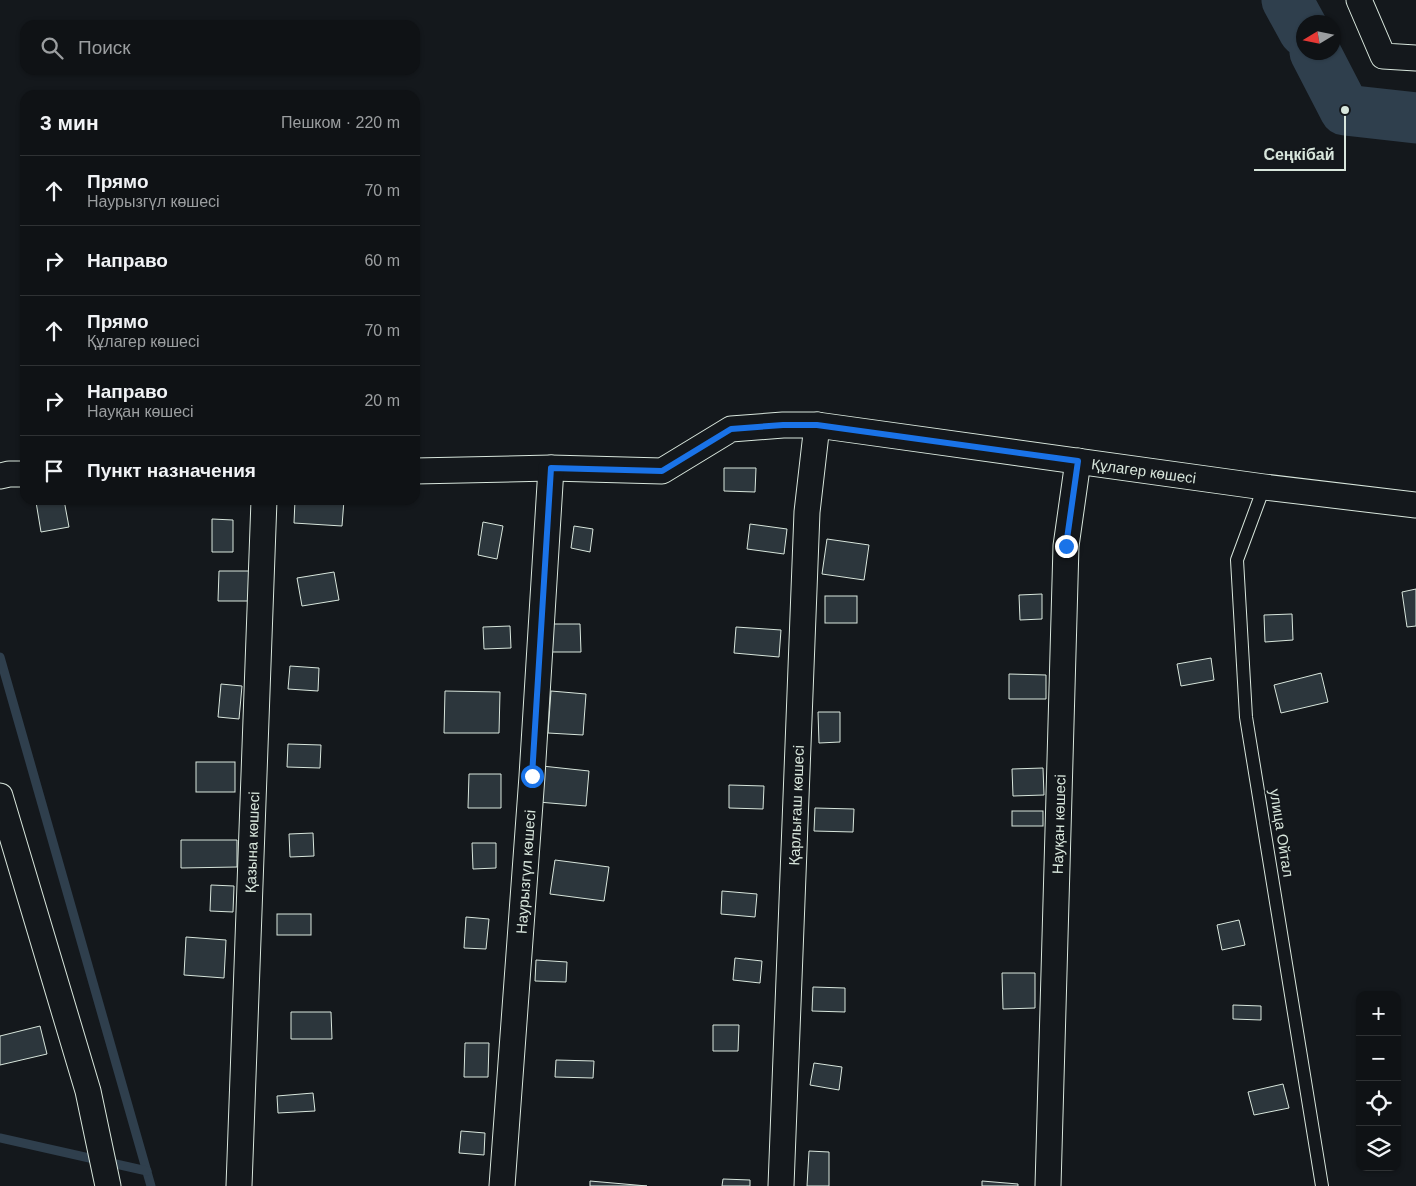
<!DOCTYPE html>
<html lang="ru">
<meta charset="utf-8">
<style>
body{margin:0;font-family:Arial,sans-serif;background:#1d2022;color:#f1f3f6}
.controls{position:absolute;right:15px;bottom:15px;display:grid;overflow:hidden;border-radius:10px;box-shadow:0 1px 4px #0004}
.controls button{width:45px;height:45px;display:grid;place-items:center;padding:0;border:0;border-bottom:1px solid #2f3234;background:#0f1215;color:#f1f3f6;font:25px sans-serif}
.compass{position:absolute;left:1296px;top:15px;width:45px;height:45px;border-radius:50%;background:#0f1215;box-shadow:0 1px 4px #0004;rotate:260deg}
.stop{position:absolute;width:15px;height:15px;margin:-11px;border:4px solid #1a73e8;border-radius:50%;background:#fff}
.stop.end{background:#1a73e8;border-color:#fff;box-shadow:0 1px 5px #0008}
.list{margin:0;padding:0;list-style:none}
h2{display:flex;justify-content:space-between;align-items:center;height:65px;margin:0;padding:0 20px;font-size:21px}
h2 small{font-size:16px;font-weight:400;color:#9b9ea0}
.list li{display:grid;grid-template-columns:32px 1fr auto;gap:15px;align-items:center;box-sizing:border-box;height:70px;padding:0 20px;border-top:1px solid #2f3234}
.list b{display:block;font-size:19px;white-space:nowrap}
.list p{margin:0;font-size:16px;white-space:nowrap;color:#9b9ea0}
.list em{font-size:16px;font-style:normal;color:#9b9ea0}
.icon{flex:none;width:28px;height:28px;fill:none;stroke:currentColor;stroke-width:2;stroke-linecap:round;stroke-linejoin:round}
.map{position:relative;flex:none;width:1416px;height:1186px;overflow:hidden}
.search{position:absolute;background:#0f1215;box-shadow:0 1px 4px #0004;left:20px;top:20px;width:400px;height:55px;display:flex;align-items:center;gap:12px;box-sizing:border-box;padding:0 18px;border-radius:15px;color:#9b9ea0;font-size:19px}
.panel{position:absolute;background:#0f1215;box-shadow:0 1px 4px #0004;left:20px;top:90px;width:400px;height:415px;border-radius:15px}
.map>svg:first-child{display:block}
</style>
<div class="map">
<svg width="1416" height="1186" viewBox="0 0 1416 1186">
<rect width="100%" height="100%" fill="#14181c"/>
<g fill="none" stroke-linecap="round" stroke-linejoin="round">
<g stroke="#2f3f4d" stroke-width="9">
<polyline points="0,657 151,1186"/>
<polyline points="0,1138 147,1171"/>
</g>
<g stroke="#2f3f4d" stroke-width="51">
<polyline points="1287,0 1304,31"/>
<polyline points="1315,52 1345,110 1416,118"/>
</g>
</g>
<g fill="#2c363c" stroke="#d8e6dc">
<polygon points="724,468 756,468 755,492 724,491"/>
<polygon points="45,500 64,500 69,527 41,532 36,502"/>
<polygon points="295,500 344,500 342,526 294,523"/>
<polygon points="212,519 233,520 233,552 212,552"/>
<polygon points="483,522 503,526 497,559 478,555"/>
<polygon points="750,524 787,529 784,554 747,549"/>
<polygon points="574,526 593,529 590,552 571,548"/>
<polygon points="827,539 869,545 864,580 822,574"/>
<polygon points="219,571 249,571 249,601 218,601"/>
<polygon points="334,572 339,600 302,606 297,578"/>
<polygon points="1416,589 1416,626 1407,627 1402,592"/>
<polygon points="1042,594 1042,619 1020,620 1019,595"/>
<rect x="825" y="596" width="32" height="27"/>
<polygon points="1292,614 1293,640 1265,642 1264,615"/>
<polygon points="552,624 580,624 581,652 552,652"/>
<polygon points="510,626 511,648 484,649 483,627"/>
<polygon points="736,627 781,630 779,657 734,653"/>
<polygon points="1211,658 1214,680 1181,686 1177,664"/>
<polygon points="290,666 319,668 318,691 288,689"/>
<polygon points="1321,673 1328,702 1281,713 1274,685"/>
<polygon points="1009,674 1046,675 1046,699 1009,699"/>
<polygon points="221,684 242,686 239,719 218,717"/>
<polygon points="445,691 500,692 499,733 444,733"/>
<polygon points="551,691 586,694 583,735 548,733"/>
<polygon points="818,712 840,712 840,742 819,743"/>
<polygon points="288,744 321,745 320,768 287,767"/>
<rect x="196" y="762" width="39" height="30"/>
<polygon points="542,766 589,771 586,806 538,802"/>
<polygon points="1043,768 1044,795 1013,796 1012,769"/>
<polygon points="469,774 501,774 501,808 468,808"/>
<polygon points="729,785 764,786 763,809 729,808"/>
<polygon points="815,808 854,809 853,832 814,831"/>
<rect x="1012" y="811" width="31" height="15"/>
<polygon points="313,833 314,856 290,857 289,834"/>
<polygon points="181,840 237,840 237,867 181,868"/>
<polygon points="472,843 496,843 496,868 473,869"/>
<polygon points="555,860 609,867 604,901 550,894"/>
<polygon points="211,885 234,886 233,912 210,911"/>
<polygon points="722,891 757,894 755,917 721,914"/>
<rect x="277" y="914" width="34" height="21"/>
<polygon points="466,917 489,919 486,949 464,948"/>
<polygon points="1239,920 1245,945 1222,950 1217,925"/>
<polygon points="186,937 226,940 224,978 184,975"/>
<polygon points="735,958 762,961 760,983 733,980"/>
<polygon points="536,960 567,962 566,982 535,981"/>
<polygon points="1002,973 1035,973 1035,1008 1003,1009"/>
<polygon points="813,987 845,988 845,1012 812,1011"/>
<polygon points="1233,1005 1261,1006 1261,1020 1233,1019"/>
<polygon points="291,1012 331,1012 332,1039 291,1039"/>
<polygon points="713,1025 739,1025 738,1051 713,1051"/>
<polygon points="40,1026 47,1054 0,1065 0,1036"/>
<polygon points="465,1043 489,1043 488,1077 464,1077"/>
<polygon points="556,1060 594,1061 593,1078 555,1077"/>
<polygon points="814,1063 842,1067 839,1090 810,1085"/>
<polygon points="1283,1084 1289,1108 1254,1115 1248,1092"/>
<polygon points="313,1093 315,1111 278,1113 277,1096"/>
<polygon points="461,1131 485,1133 484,1155 459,1153"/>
<polygon points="809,1151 829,1152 829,1186 807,1186"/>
<polygon points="723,1179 750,1180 750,1186 722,1186"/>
<polygon points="590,1181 647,1186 590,1186"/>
<polygon points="982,1181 1018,1184 1018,1186 982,1186"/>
</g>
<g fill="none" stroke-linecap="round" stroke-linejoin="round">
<g stroke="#d8e6dc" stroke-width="14">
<polyline id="service" points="1264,487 1237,560 1246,717 1322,1186"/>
</g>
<g stroke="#d8e6dc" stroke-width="27">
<g id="minor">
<polyline points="1359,0 1383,56 1416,58"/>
<path id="s1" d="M415,471L551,468L662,471L731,429L783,425H817L1264,487L1416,505"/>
<polyline points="0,476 9,474 25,474"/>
<polyline points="0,796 88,1091 108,1186"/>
<path id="s2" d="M239,1186L264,500"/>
<path id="s3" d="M502,1186L532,776L551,468"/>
<path id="s4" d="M781,1186L807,512L817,425"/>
<path id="s5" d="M1048,1186L1066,546L1078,461"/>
</g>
</g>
<use href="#service" stroke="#14181c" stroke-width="12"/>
<use href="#minor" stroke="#14181c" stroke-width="25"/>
</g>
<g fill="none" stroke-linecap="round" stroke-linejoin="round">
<polyline stroke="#1a73e8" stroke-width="6" points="532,776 551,468 662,471 731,429 783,425 817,425 1078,461 1066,546"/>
</g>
<g text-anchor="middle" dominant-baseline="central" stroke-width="4" stroke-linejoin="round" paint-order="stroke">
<g font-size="15" fill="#d8e6dc" stroke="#14181c">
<text stroke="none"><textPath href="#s1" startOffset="744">Құлагер көшесі</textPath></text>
<text stroke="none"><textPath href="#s4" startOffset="381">Қарлығаш көшесі</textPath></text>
<text stroke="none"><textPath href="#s5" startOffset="362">Науқан көшесі</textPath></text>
<text transform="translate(1282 833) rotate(81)">улица Ойтал</text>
<text stroke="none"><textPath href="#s2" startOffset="344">Қазына көшесі</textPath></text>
<text stroke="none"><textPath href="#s3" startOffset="315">Наурызгүл көшесі</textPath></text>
</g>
</g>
<path fill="none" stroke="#d8e6dc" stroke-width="2" d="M1345 110L1345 170H1254"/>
<circle fill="#d8e6dc" stroke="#14181c" stroke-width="2" cx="1345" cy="110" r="5"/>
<g font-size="16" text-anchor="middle" font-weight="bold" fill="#d8e6dc" stroke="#14181c" stroke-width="4" stroke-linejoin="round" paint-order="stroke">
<text x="1299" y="160">Сеңкібай</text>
</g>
</svg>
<div class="controls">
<button>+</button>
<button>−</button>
<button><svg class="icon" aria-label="locate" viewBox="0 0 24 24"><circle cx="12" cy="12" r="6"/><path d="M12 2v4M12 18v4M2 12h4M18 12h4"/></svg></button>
<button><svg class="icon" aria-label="layers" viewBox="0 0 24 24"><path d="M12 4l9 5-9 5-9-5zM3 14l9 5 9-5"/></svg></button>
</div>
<svg class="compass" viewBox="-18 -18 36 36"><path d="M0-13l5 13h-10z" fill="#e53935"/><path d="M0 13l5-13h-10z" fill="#9b9ea0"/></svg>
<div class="stop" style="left:532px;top:776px"></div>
<div class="stop end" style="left:1066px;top:546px"></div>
<div class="search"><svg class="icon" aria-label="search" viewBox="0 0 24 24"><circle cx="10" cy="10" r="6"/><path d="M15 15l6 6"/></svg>Поиск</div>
<section class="panel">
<h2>3 мин<small>Пешком · 220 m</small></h2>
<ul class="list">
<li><svg class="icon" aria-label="ahead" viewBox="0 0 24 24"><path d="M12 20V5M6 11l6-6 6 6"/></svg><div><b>Прямо</b><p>Наурызгүл көшесі</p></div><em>70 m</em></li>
<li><svg class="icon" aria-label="right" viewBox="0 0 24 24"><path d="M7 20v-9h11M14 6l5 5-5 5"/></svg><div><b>Направо</b></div><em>60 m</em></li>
<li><svg class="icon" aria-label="ahead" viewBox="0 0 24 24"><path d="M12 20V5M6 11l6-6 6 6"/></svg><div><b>Прямо</b><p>Құлагер көшесі</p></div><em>70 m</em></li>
<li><svg class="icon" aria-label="right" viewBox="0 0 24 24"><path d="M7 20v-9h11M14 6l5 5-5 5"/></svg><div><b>Направо</b><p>Науқан көшесі</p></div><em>20 m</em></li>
<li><svg class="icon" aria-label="arrive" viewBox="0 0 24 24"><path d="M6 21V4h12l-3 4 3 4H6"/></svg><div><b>Пункт назначения</b></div></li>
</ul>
</section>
</div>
